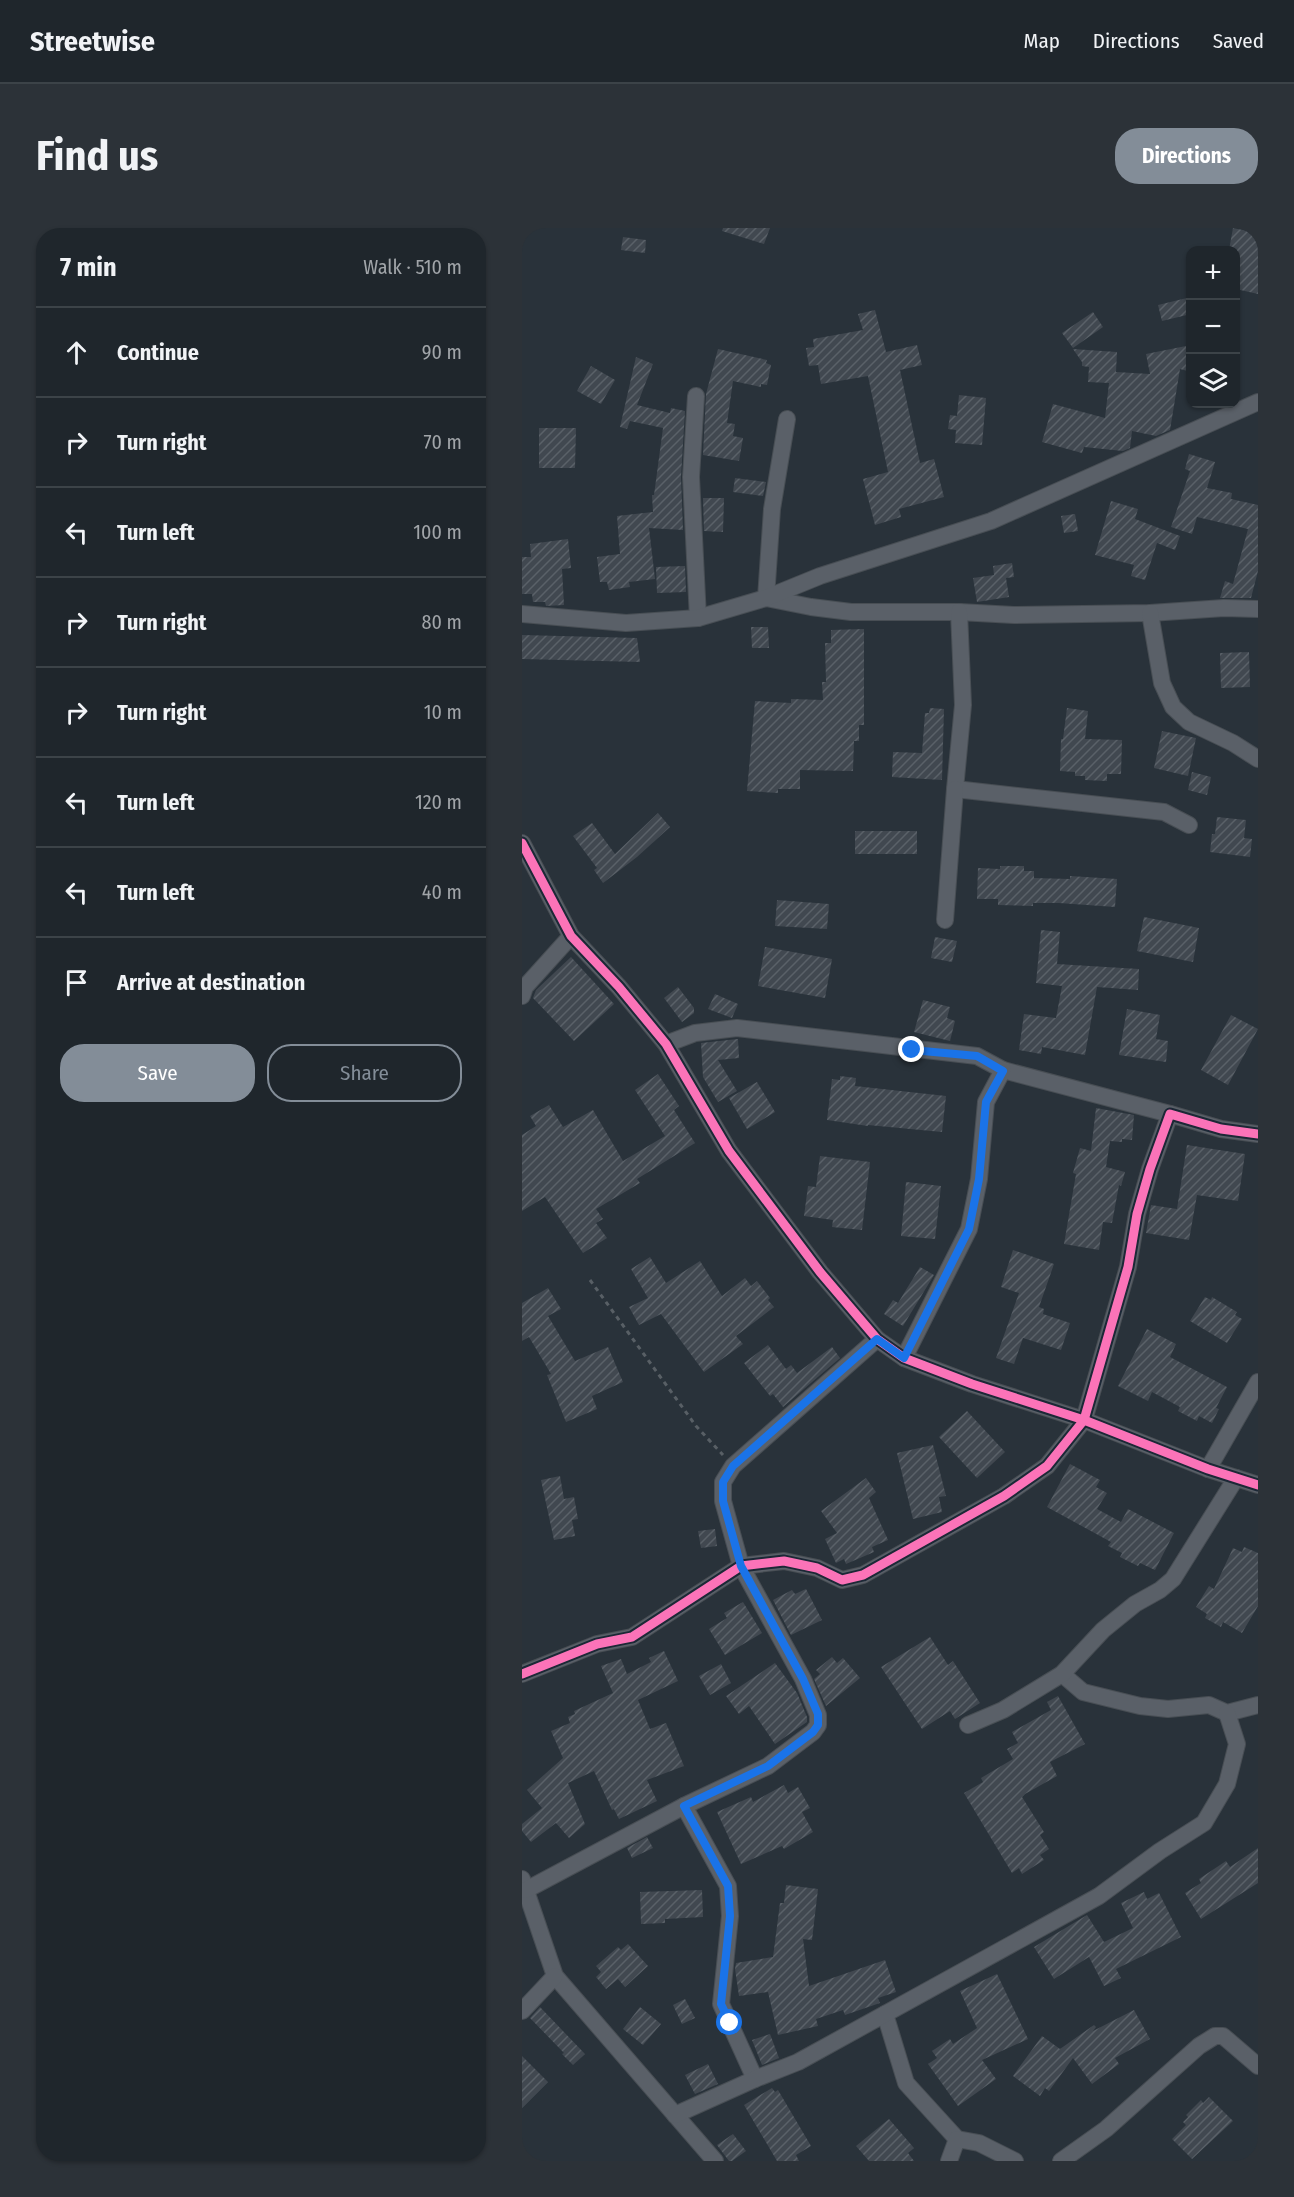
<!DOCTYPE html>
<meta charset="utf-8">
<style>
body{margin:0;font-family:"Fira Sans Condensed",sans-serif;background:#2c3238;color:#f1f3f6}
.controls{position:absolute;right:18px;top:18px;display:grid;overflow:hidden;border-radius:12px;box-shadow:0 2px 4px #0004}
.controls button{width:54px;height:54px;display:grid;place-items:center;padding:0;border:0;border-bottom:2px solid #3c4348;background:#1f262c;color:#f1f3f6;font:30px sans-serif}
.stop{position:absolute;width:18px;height:18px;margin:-14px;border:4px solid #1a73e8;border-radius:50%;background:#fff}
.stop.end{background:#1a73e8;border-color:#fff;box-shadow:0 2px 6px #0008}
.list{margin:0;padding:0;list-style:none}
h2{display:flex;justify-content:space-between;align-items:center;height:78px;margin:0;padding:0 24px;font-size:26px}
h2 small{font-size:20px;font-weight:400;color:#a1a5a9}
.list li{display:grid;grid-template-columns:39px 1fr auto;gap:18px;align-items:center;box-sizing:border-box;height:90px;padding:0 24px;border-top:2px solid #3c4348}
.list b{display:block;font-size:22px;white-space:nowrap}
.list em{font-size:20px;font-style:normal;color:#a1a5a9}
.actions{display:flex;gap:12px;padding:18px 24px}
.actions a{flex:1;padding:14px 0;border:2px solid #838d98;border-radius:24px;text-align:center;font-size:21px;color:#838d98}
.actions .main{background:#838d98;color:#fff}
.icon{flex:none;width:33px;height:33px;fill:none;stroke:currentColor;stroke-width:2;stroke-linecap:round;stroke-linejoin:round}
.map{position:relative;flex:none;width:736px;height:1933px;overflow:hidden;border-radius:24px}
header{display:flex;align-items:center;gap:36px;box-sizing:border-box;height:84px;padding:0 30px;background:#1f262c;border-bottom:2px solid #3c4348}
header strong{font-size:28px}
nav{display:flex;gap:33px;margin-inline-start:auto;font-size:21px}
.intro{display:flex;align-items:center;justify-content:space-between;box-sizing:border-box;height:144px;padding:0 36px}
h1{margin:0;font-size:42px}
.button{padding:15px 27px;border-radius:24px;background:#838d98;color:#fff;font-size:21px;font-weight:700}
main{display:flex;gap:36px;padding:0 36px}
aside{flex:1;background:#1f262c;border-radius:24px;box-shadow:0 2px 4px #0004}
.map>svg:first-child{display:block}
</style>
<header>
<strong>Streetwise</strong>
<nav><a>Map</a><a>Directions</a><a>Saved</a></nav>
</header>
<div class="intro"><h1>Find us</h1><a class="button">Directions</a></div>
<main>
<aside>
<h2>7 min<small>Walk · 510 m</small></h2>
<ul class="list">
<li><svg class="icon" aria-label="ahead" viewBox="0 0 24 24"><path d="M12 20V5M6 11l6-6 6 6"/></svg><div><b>Continue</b></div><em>90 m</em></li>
<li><svg class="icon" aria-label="right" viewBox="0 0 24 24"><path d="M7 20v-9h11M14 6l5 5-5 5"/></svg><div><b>Turn right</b></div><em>70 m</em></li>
<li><svg class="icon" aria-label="left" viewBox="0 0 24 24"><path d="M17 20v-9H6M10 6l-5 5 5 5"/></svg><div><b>Turn left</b></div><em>100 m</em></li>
<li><svg class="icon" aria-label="right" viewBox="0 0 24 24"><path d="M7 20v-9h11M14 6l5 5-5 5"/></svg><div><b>Turn right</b></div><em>80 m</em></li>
<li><svg class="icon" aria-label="right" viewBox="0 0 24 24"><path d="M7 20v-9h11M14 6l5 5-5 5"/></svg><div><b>Turn right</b></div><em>10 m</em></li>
<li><svg class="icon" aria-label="left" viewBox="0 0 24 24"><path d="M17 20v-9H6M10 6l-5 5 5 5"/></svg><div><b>Turn left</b></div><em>120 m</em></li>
<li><svg class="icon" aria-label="left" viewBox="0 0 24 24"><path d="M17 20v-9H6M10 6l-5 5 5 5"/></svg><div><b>Turn left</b></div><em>40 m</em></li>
<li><svg class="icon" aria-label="arrive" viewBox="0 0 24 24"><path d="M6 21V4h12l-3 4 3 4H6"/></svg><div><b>Arrive at destination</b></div></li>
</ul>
<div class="actions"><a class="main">Save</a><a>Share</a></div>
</aside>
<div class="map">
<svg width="736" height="1933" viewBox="0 0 736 1933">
<defs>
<pattern id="building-hatch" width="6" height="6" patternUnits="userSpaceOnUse" patternTransform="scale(1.5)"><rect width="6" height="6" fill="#414850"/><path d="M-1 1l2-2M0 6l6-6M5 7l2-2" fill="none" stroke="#5a6168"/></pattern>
</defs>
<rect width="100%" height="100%" fill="#29323a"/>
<g fill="url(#building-hatch)">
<polygon points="201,0 248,0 242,16 200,3"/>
<polygon points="711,0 736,5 736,66 714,61 714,22 707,22"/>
<polygon points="101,9 124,12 123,25 99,22"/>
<polygon points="669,69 669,86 640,93 636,77"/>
<polygon points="353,82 364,124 395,117 400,137 378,142 398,235 412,231 422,269 377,281 379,289 353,297 341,251 366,244 346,148 299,156 296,137 287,138 284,120 292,119 291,111 341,102 336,86"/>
<polygon points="571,84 581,99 551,120 540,105"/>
<polygon points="669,117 669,144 658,141 648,202 634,208 610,203 608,220 601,223 562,219 560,225 520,214 531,176 583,190 587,155 566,154 567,139 560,138 560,134 551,121 595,124 594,144 628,146 624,126"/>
<polygon points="196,121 245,132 244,135 249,137 245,157 239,156 239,159 211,153 205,195 213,196 211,208 221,210 217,233 181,227 184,166"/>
<polygon points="114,129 131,136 115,177 148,185 149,180 163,183 159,249 161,302 127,300 133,351 107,354 108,359 87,362 85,354 78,354 75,329 98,326 95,288 131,284 130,267 132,267 141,200 108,193 105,201 98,199"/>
<polygon points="69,138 93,152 79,176 55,163"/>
<polygon points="437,167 464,170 460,217 433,215 434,202 426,201 428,187 435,188"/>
<polygon points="17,200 54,200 53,240 17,240"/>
<polygon points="667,226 693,234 685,260 710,265 709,271 736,277 736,343 729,370 698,370 703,353 711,356 726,301 675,289 670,306 649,299 668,243 663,241"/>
<polygon points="213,250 244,254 241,268 211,264"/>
<polygon points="181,270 202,270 201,304 182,303"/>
<polygon points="589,273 616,281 613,291 658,308 653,322 635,315 623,352 609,348 612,337 573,327"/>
<polygon points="553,286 556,303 542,305 539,288"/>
<polygon points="46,311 49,340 40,341 42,377 24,378 23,374 11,374 10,366 0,366 0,329 9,329 8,316"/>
<polygon points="490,335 492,349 484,350 487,369 455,374 451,350 472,347 471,338"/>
<polygon points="163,338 164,364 135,365 134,339"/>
<polygon points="229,399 246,399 247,420 230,420"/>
<polygon points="342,401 342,497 337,497 337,513 332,513 331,543 278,542 278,561 256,561 256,565 225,563 233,473 269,475 269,471 301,472 300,454 304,454 303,415 309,415 309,402"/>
<polygon points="0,407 115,410 118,434 0,431"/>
<polygon points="727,424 728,459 699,460 698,425"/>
<polygon points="408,480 422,481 420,552 370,549 371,524 400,525 403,485 407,485"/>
<polygon points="545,480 566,483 563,511 600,512 599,546 585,546 585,553 563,552 563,548 553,548 553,544 538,543 539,511 541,511"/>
<polygon points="640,503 674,510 666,548 632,540"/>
<polygon points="670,544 689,549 685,567 666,562"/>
<polygon points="136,585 148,599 115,629 81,655 72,642 75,640 51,608 70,595 93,626"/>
<polygon points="695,589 724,592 722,610 730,611 728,629 688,624 690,606 693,606"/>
<rect x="333" y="603" width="62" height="23"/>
<polygon points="478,638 502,638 502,643 512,643 512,650 548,651 548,648 595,651 593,679 537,675 511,675 511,678 476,677 476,671 455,671 456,640 478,641"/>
<polygon points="255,672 307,676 305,701 253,698"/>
<polygon points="622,689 677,700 671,734 615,723"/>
<polygon points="519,702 538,704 535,736 617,741 616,762 575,759 563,827 520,819 519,826 497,822 502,786 534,790 540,758 514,755"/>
<polygon points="413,709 435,713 430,734 409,730"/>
<polygon points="243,719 310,731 303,770 236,758"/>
<polygon points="49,729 92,776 52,813 11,770 14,762"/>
<polygon points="156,759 172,780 172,785 160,794 142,770"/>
<polygon points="193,766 216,776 210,790 186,781"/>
<polygon points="401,772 428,779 425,790 433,793 428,813 392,804"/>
<polygon points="605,781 638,787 634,811 646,813 644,834 597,827"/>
<polygon points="709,787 736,801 706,857 679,842"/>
<polygon points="216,811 217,830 196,832 215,863 196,874 181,849 179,815"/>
<polygon points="136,846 157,878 152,882 173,915 115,951 118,955 74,981 81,991 74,995 85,1010 61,1025 23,969 0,983 0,907 14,898 8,888 27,877 41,899 71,882 101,933 143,908 113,862"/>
<polygon points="318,848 334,850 333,858 424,868 420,904 346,897 346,898 305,892 310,851 318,852"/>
<polygon points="235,854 253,884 225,901 207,870"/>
<polygon points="574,880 612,887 610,912 600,911 600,914 588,913 584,939 603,944 599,958 597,957 590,995 581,994 577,1022 542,1016 554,946 551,945 558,920 569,923"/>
<polygon points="665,917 723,926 716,973 675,967 667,1012 624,1005 629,977 655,981"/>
<polygon points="298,928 348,934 340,1002 310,999 311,992 282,988 286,958 294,959"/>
<polygon points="384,954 419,958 413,1011 379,1008"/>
<polygon points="491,1022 532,1036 517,1079 522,1081 521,1086 548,1095 539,1122 501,1110 492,1136 474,1130 497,1065 479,1059"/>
<polygon points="128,1029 144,1055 178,1033 200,1068 223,1050 229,1058 235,1053 248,1070 246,1072 252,1079 214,1108 221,1116 182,1144 139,1086 117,1097 107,1079 126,1070 109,1041"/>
<polygon points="398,1039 412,1047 381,1098 362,1086 371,1072 376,1075"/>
<polygon points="26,1060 39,1081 26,1088 53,1133 86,1119 101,1154 70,1168 75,1181 44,1194 25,1147 29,1146 7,1109 0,1113 0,1075"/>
<polygon points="683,1069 689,1072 690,1069 715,1084 713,1087 720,1091 705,1115 668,1093"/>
<polygon points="625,1101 654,1116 648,1129 705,1159 694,1180 697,1181 690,1195 677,1188 675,1193 656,1183 658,1179 630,1164 626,1173 596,1158"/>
<polygon points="246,1117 264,1141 269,1137 275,1145 310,1119 318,1130 261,1179 251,1166 248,1168 222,1135"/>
<polygon points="445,1183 483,1224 455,1250 417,1209"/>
<polygon points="411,1217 424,1268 417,1269 420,1284 391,1291 375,1225"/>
<polygon points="548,1236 578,1252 574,1259 585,1265 575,1281 599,1294 606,1281 652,1305 633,1342 618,1335 616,1338 598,1329 600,1325 586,1318 589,1314 525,1279"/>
<polygon points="38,1248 42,1271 52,1269 56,1291 50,1292 53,1308 32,1312 19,1252"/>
<polygon points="344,1250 354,1264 347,1270 366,1312 350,1319 352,1324 324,1336 322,1331 314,1335 303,1311 315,1305 299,1283"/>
<polygon points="193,1301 195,1318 179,1320 176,1303"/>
<polygon points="722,1319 736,1325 736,1378 720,1405 701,1394 699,1399 683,1390 685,1386 674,1379 687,1358 692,1361 711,1320 720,1324"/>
<polygon points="284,1361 300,1392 269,1407 251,1372 270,1362 273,1366"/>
<polygon points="221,1374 240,1405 203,1427 187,1401 205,1390 202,1385"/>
<polygon points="408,1409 426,1437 431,1433 458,1475 433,1491 428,1483 400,1501 359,1439"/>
<polygon points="142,1423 156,1453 116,1472 128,1501 144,1495 162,1538 125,1552 135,1573 97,1591 92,1581 90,1582 72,1543 46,1555 63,1596 47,1610 34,1595 9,1614 0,1603 0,1596 20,1580 5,1562 41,1530 29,1503 48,1495 46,1489 53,1486 52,1483 91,1465 79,1438 99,1431 105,1446 129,1434 127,1430"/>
<polygon points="310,1429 315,1435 321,1430 338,1450 304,1478 292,1451 298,1446 294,1442"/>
<polygon points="253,1435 275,1465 285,1489 285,1494 253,1516 227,1478 217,1486 204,1468"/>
<polygon points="199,1436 209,1455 188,1467 177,1448"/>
<polygon points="536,1468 563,1516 528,1534 535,1548 503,1566 500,1569 522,1604 518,1607 527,1621 518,1627 522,1632 500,1646 497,1640 490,1645 442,1565 461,1554 459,1550 491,1531 485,1521 496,1515 490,1504 529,1482 525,1474"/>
<polygon points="262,1557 266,1565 276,1559 288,1580 280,1584 291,1604 262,1621 260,1618 219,1636 195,1584 229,1569 231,1574"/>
<polygon points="125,1609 131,1620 110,1630 105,1620"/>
<polygon points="736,1620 736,1655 679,1691 663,1665 679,1655 677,1651 704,1633 708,1639"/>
<polygon points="264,1657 296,1661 290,1712 281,1711 287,1758 363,1732 374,1764 356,1770 358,1775 323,1787 321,1782 294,1791 296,1798 256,1807 246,1764 217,1768 213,1741 214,1735 251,1729 258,1675 262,1675"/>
<polygon points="180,1662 181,1689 143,1691 143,1695 119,1696 118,1664"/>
<polygon points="622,1664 625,1671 637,1665 659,1709 594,1741 599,1750 582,1758 567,1729 532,1751 512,1719 565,1687 582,1714 611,1700 599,1675"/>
<polygon points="106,1716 126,1738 103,1759 96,1751 84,1761 74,1749 79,1744 74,1738 96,1719 99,1722"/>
<polygon points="475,1746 506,1811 460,1832 474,1851 436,1878 406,1836 415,1830 410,1823 428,1811 431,1816 455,1800 438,1763"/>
<polygon points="163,1771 173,1790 160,1796 151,1777"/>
<polygon points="18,1779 63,1826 51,1837 40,1826 42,1825 8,1790"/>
<polygon points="118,1779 139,1796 121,1817 101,1801"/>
<polygon points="612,1782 628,1811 593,1830 597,1836 570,1856 551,1830 527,1863 523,1860 518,1868 491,1848 520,1808 538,1821 572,1797 574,1799 571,1803"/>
<polygon points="248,1806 257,1830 240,1837 230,1812"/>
<polygon points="0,1828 26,1854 0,1880"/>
<polygon points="186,1836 196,1856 173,1866 163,1847"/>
<polygon points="250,1860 253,1864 256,1862 289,1918 274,1927 277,1933 255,1933 222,1877"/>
<polygon points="687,1869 711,1893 670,1931 650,1911 664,1897 661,1894 666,1889 664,1887 679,1872 681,1875"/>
<polygon points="367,1891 392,1920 386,1925 392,1933 347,1933 334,1918"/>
<polygon points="211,1906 224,1923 210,1933 207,1933 195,1917"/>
</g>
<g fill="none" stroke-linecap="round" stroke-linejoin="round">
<g stroke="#484e54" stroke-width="18">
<g id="street">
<polyline points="174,168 169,249 176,390"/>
<polyline points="265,191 250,281 244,370 289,379 329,384 437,384 492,387 628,385 702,380 736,381"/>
<polyline points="437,384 441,477 433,561 642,584 667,597"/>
<polyline points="628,385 640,455 651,479 667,494 711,515 736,531"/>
<polyline points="0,386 104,395 176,390 244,370 298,348 469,293 736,174"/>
<polyline points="0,615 49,708 97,759 144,816 207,923 298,1044 355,1111 382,1130 450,1156 562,1192 686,1241 736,1257"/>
<polyline points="423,692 433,561"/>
<polyline points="0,768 3,759 49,708"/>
<polyline points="144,816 173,805 215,800 455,828 481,842 648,886"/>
<polyline points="382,1130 447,1001 457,951 464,874 481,842"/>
<polyline points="686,1241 736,1154"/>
<polyline points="0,1446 75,1416 110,1409 219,1338 262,1333 295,1340 320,1352 341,1347 482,1268 525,1238 562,1192 606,1039 615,986 628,941 648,886 699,901 736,906"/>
<polyline points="540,1446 561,1464 618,1478 646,1481 687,1477 705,1485 736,1477"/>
<polyline points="446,1497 481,1482 540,1446 581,1402 613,1376 638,1362 651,1351 714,1250"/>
<polyline points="162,1578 206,1658 208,1688 199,1776 233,1851"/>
<polyline points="0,1651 33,1748 193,1933"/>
<polyline points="4,1662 162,1578 246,1538 291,1504 296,1497 296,1487 281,1451 219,1338 201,1273 201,1254 211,1238 355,1111"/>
<polyline points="0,1783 33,1748"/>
<polyline points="363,1786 384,1855 435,1911"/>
<polyline points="153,1887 233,1851 276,1834 577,1668 638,1623 682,1595 705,1556 715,1516 705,1485"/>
<polyline points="427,1933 435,1911 457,1915 493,1933"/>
<polyline points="539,1933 584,1901 677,1818 693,1808 701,1808 736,1838"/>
</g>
</g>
<polyline stroke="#585f65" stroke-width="3" stroke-dasharray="4.5 4.5" stroke-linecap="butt" points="68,1052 174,1198 201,1227"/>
<use href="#street" stroke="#5a6068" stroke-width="16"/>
<g stroke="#1c2836" stroke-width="13">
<g id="cycleway">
<polyline points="0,615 49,708 97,759 144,816 207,923 298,1044 355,1111 382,1130 450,1156 562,1192 686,1241 736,1257"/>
<polyline points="0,1446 75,1416 110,1409 219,1338 262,1333 295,1340 320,1352 341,1347 482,1268 525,1238 562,1192 606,1039 615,986 628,941 648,886 699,901 736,906"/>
</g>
</g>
<use href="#cycleway" stroke="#fb73b8" stroke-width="9"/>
</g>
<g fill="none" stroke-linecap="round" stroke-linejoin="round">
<polyline stroke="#1a73e8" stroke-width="8" points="208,1795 199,1776 208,1688 206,1658 162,1578 246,1538 291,1504 296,1497 296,1486 281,1451 219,1338 201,1273 201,1254 211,1238 355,1111 382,1130 447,1001 457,951 464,874 481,843 455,828 390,822"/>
</g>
</svg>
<div class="controls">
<button>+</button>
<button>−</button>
<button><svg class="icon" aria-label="layers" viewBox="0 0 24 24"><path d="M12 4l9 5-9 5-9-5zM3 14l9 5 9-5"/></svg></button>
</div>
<div class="stop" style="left:208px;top:1795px"></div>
<div class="stop end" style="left:390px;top:822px"></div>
</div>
</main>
